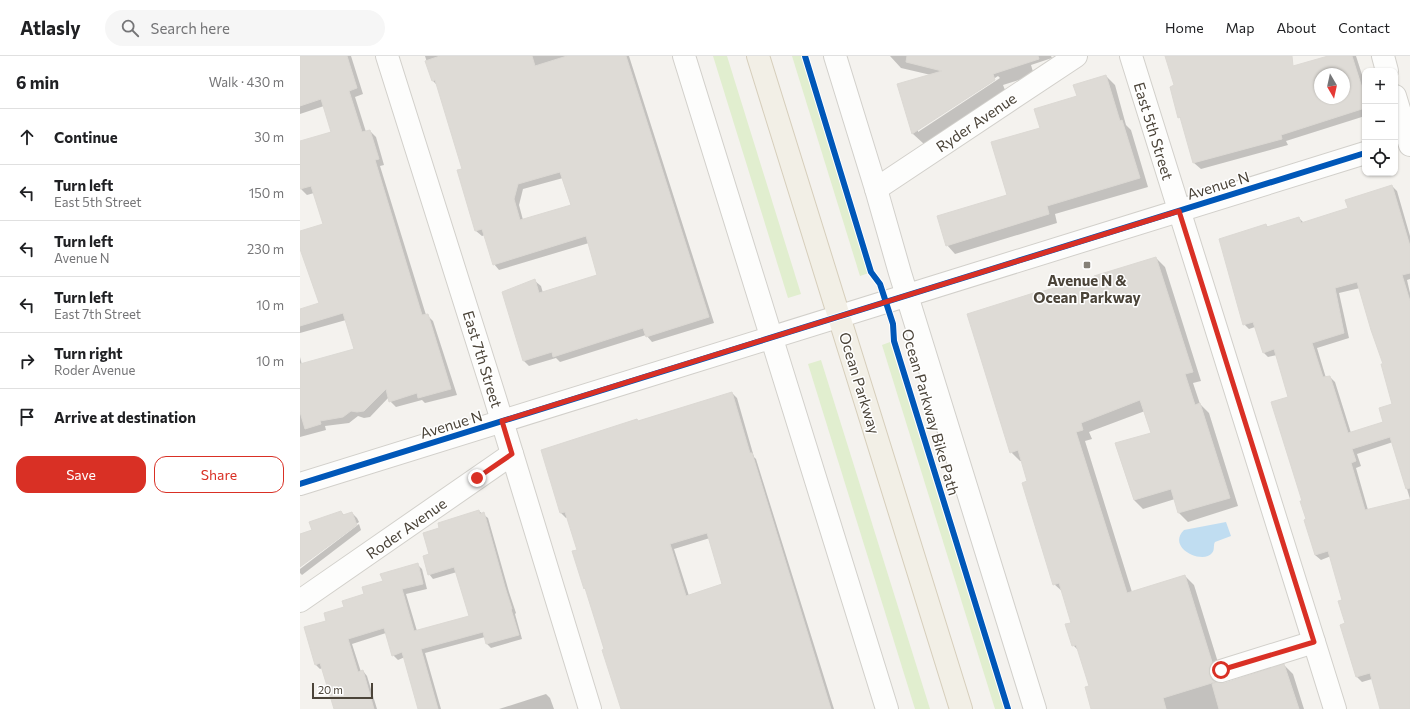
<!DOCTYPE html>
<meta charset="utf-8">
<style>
body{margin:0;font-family:Commissioner,sans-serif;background:#f6f6f6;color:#202124}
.controls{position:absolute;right:12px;top:12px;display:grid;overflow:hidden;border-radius:8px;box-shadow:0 1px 3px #0004}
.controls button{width:36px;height:36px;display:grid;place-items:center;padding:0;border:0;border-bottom:1px solid #e0e0e0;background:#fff;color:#202124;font:20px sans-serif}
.compass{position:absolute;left:1014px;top:12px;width:36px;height:36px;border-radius:50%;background:#fff;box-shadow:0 1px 3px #0004;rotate:171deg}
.scale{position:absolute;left:12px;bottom:10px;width:61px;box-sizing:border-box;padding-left:4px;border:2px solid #4b4439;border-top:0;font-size:11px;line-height:14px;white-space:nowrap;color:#4b4439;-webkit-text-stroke:3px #fff;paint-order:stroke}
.stop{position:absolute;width:12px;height:12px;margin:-9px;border:3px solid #d93025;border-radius:50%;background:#fff}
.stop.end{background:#d93025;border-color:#fff;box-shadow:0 1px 4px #0008}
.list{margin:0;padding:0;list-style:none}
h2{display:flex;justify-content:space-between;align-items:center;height:52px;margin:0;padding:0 16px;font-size:17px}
h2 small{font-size:13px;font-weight:400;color:#757577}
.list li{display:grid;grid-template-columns:26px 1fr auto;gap:12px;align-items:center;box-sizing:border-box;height:56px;padding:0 16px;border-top:1px solid #e0e0e0}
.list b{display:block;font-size:15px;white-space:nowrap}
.list p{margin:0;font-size:13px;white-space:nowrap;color:#757577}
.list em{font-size:13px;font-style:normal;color:#757577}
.actions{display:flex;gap:8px;padding:12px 16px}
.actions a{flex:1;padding:9px 0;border:1px solid #d93025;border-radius:12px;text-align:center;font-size:14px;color:#d93025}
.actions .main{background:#d93025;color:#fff}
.icon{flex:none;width:22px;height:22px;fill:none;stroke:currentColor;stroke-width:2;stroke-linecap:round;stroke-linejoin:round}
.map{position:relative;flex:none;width:1110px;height:653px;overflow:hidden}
header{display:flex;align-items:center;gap:24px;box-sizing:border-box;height:56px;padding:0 20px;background:#fff;border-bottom:1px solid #e0e0e0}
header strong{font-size:19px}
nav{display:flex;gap:22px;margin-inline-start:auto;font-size:14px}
.search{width:280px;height:36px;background:#f6f6f6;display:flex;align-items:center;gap:10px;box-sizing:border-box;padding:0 14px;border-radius:22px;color:#757577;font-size:15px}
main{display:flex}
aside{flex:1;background:#fff}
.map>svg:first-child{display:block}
</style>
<header>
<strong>Atlasly</strong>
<div class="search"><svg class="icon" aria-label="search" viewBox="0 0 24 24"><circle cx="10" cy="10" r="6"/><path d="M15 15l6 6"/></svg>Search here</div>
<nav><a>Home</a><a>Map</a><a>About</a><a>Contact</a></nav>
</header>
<main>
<aside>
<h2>6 min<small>Walk · 430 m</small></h2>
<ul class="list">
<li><svg class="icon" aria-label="ahead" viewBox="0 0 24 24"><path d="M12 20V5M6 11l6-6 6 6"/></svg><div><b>Continue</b></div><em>30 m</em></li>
<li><svg class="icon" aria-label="left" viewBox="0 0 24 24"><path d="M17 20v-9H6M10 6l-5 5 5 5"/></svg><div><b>Turn left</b><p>East 5th Street</p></div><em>150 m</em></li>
<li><svg class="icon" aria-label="left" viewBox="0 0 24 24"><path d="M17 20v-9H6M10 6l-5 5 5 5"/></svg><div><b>Turn left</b><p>Avenue N</p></div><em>230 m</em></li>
<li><svg class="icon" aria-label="left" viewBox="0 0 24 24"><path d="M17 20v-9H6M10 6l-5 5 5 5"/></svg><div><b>Turn left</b><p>East 7th Street</p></div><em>10 m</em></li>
<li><svg class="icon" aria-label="right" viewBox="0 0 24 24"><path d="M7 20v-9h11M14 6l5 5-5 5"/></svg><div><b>Turn right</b><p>Roder Avenue</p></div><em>10 m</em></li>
<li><svg class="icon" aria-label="arrive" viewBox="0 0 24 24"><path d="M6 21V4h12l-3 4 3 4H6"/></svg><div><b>Arrive at destination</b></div></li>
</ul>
<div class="actions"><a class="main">Save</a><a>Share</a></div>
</aside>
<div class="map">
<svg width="1110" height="653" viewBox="0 0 1110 653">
<rect width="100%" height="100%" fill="#f4f2ee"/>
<g fill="#e1eecf">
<polygon points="413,0 427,0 501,238 488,242"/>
<polygon points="492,0 501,0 569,217 560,220"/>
<polygon points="590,286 704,653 695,653 582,289"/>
<polygon points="521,304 630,653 615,653 508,308"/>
</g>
<path fill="#c0ddf1" d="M926,466L931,480L915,486C913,489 915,494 912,497C903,509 866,492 884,474Z"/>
<g fill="#0003" fill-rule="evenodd">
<polygon points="0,0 51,0 63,38 55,41 66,76 70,75 76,81 84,109 80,110 126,259 127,259 133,265 157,339 125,347 122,344 96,351 90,345 89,341 70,361 64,362 58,360 49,367 25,370 26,374 0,381 0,301 2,309 55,293 46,264 0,277 0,254 20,248 0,189 0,176 24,169 14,137 7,139 1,133 0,128 0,86 32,76 24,50 0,58"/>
<path d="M125,0H329L414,267L352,286L346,279L260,306L256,302L229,310L223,304L235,225L241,230L243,237L298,220L289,187L199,214L194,208L185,179L182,180L176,175L164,113L138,30L133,25ZM263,122L272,150L223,164L219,149L223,133Z"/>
<path d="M590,0H751L752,2L731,9L734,19L703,29L705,34L624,88L613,78L599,29L631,19L601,12ZM698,20L700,22L618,76V73Z"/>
<path d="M866,0H979L983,15L1032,0H1056L1065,28V60L986,85L988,89L901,113L894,107L882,64L879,61L876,30ZM1020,18H1044V42H1020Z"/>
<polygon points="806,20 815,29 826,69 831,74 848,131 755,158 757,167 655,198 647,189 709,139 741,72 778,41"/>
<path d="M1092,130L1097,135L1110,180V223L1107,224L1110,237V443L1093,386L1057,398L1061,410L1056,412L1068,454L1110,444V653H1081L1072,623L1062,626L1057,621L1046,568L1044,545L1031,500L1021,504L1015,499L1007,464L989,342L977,299L968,301L963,296L955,271L949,273L944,268L966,169L969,172L999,162L1004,167L1049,153ZM1060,232L1084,309L1093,349L1084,367L1051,377L1035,326L1030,321L1026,322L1017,292L1049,282L1039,237Z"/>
<polygon points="856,202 865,211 901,325 893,327 900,348 909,357 938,450 888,466 879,457 875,443 843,453 834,444 852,377 845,355 789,376 792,383 785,385 832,536 885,520 894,529 921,616 917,621 918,628 925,628 984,609 993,618 1004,653 792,653 790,631 779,595 773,589 773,567 764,537 754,528 729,425 722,405 720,405 711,396 741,237 795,222"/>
<path d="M432,337L437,342L454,401L456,403L534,653H322L287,535L285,532L273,496L278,494L268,461L266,462L261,457L242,394ZM410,482L423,529L389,540L374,493Z"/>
<polygon points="179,455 188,462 209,536 216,557 215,558 222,583 191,592 187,588 185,581 125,597 141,653 121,653 105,601 98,604 93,599 86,577 52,588 61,616 63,615 67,620 77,653 35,653 22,612 20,613 15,608 27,566 84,526 117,508 122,513 127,533 106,538 117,575 170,561 157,516 133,523 129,518 130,499 141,472"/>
<polygon points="41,456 44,459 52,457 57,462 59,466 0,510 0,479 14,475"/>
<polygon points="59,468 61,474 2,519 0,517 0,513"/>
<polygon points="246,638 250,642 254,653 199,653"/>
</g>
<g fill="#dedbd6" stroke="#dcd9d4" fill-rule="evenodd">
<polygon points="0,0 47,0 57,32 49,35 62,76 70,74 79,103 75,104 122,259 128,258 151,333 118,342 117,337 89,346 86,333 64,355 57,356 51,355 43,361 20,365 21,368 5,373 0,356 0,308 54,293 43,257 0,270 0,253 19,247 0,193 0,175 23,168 11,130 0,133 0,85 31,76 21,43 0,50"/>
<path d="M140,0H232L235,10L267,0H326L409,261L346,281L343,272L253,301L252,296L223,305L202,236L235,223L239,237L297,219L286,180L193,209L182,173L175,175L157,114L162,113L135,24L132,25L125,5ZM260,116L271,149L220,164L214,143L218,128Z"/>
<polygon points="607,0 738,0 739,3 693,18 695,24 612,78 597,28 642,15 606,6"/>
<path d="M865,0H992L993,10L1028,0H1052L1065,41V52L981,79L982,83L893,107L880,61L878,62L870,31L874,29ZM1020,18H1044V42H1020Z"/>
<polygon points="806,19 820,65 822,64 840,122 747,150 749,158 646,190 637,160 707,139 691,86 740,72 734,53 777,40 773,29"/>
<path d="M1092,129L1110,190V217L1102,219L1110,245V432L1106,433L1090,381L1052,393L1056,405L1051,407L1065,454L1110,443V653H1080L1070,617L1056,621L1040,569L1045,567L1038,545L1042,544L1028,495L1015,499L1004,464L1006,463L1000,445H1002L971,346L988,341L974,293L963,297L953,266L943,269L919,183L966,168L967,171L999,161L1001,167L1026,159L1048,152L1045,144ZM1057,226L1071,274L1083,308H1081L1092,348L1079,352L1083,366L1048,377L1030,320L1023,321L1012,287L1044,277L1035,232Z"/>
<polygon points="856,201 893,316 885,318 895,349 900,347 930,442 878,457 871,433 834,444 815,387 851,377 840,344 781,367 783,374 776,376 827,537 885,519 912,606 909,612 909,618 912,624 915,626 863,642 866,653 791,653 785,631 789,630 776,589 772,590 765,568 771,567 759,527 753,529 722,427 727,425 718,394 710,397 667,258 740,235 740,236 794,221 794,220"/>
<path d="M432,336L450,397H452L531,653H321L302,594L304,593L285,532L284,533L272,495L277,494L265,456L260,457L241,394L337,363L338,365ZM407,477L422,528L386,540L370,488Z"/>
<polygon points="179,454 180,458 184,456 205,531 212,553 211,553 219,579 186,588 183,576 121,593 138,653 118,653 102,596 92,600 84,572 48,583 58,616 63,614 74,653 34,653 20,607 15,609 4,571 26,565 24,557 44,551 42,545 64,538 62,531 83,525 80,518 118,507 123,528 102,533 114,575 169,560 154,511 128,519 123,500 129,498 123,477 139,472 138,467"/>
<polygon points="41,455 43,459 52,456 57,469 0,511 0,478 12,474 9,466"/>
<polygon points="984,608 999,653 919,653 912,628 917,626 925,627"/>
</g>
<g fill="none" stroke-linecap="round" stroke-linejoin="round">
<g stroke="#d2d0cb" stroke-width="24">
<g id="minor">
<polyline points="87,0 195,342 290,653"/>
<polyline points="384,0 587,653"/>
<polyline points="535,0 576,133 600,217 735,653"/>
<polyline points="831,0 1035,653"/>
<polyline points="1083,0 1087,15"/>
<polyline points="1095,40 1110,89"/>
<polyline points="576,133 776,0"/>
<polyline points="0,428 1065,97"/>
<polyline points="0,545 212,398"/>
<polyline points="921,615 1014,586"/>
</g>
</g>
<g stroke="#d6cebb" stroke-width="24">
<polyline id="major" points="458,0 661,653"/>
</g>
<use href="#minor" stroke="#fdfdfc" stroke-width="22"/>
<use href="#major" stroke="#f2efe6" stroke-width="22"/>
<g stroke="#fff" stroke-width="8">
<g id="cycleway">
<polyline points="505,0 571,216 580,228 593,268 594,285 708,653"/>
<polyline points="0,428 1065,97"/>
</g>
</g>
<use href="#cycleway" stroke="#0057b8" stroke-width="6"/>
</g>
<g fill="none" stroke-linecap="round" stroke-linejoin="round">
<polyline stroke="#d93025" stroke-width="5" points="177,422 212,398 202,365 879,155 1014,586 921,614"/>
</g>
<rect fill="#868178" stroke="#fff" stroke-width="1.5" x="783" y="205" width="8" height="8" rx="2"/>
<g text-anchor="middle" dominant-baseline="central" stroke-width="3" stroke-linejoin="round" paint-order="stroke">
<g font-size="15" fill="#4b4439" stroke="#fff">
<text transform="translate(676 66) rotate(-34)">Ryder Avenue</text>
<text transform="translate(854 75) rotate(73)">East 5th Street</text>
<text transform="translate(918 129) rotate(-17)">Avenue N</text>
<text transform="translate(183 303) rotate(73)">East 7th Street</text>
<text transform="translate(560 327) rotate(73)">Ocean Parkway</text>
<text transform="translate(631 356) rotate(74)">Ocean Parkway Bike Path</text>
<text transform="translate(151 368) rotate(-17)">Avenue N</text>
<text transform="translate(106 472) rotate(-35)">Roder Avenue</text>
</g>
<g font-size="15" font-weight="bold" fill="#4b4439" stroke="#fff">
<text x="787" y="224">Avenue N &amp;<tspan x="787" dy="17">Ocean Parkway</tspan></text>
</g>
</g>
</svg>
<div class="controls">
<button>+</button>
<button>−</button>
<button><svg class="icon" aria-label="locate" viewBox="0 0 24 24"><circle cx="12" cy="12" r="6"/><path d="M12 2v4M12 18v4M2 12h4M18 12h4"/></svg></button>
</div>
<svg class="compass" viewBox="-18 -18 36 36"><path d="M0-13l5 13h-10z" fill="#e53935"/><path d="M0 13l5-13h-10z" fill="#757577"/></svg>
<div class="scale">20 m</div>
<div class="stop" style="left:921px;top:614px"></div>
<div class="stop end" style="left:177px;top:422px"></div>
</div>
</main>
